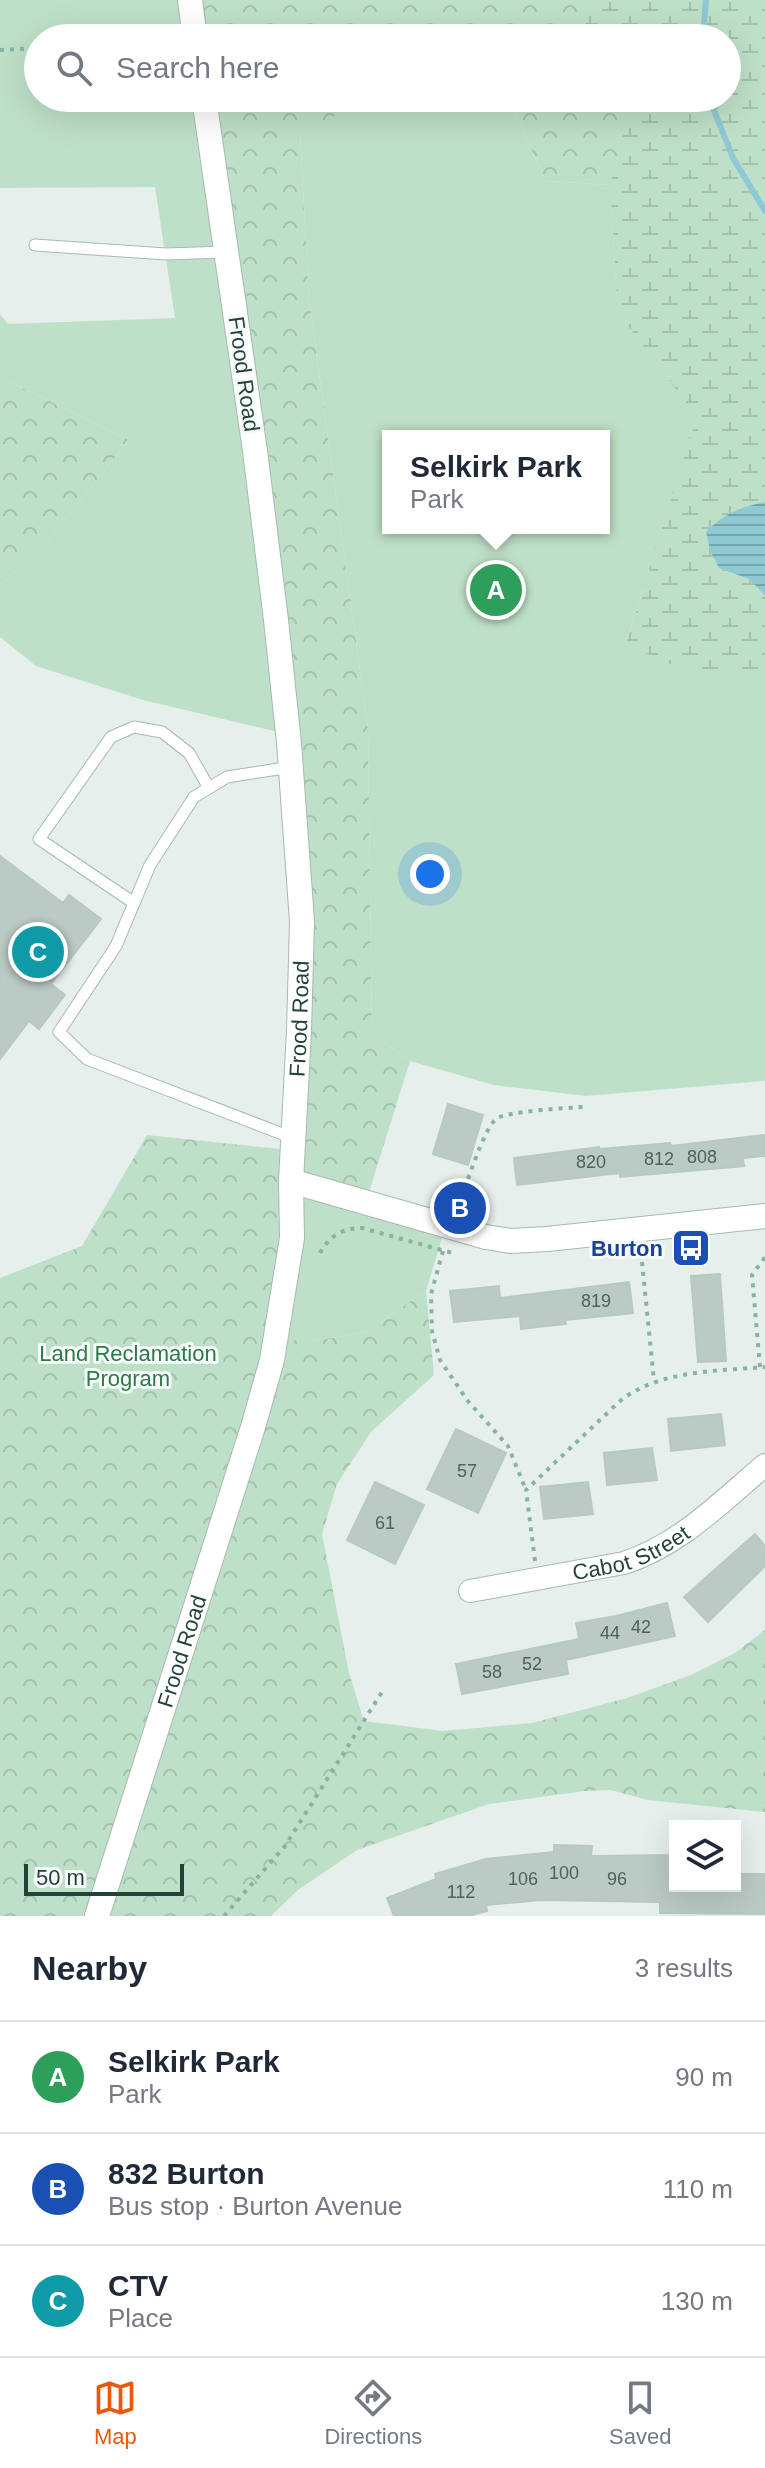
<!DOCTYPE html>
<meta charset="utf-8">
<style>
body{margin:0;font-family:Helvetica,sans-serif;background:#f6f6f7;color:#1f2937}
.controls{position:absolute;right:24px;bottom:24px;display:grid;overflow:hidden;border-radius:0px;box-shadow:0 8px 32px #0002}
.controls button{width:72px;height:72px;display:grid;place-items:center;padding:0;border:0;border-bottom:2px solid #e0e1e3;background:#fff;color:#1f2937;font:40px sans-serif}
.scale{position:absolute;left:24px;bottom:20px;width:160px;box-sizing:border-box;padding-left:8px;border:4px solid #24423a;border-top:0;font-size:22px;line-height:28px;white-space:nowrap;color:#24423a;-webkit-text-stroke:6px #f7fbf9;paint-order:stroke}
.you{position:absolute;left:430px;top:874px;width:28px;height:28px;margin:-20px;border:6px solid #fff;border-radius:50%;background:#1a73e8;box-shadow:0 0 0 12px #1a73e833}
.badge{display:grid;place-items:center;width:52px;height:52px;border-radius:50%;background:#ea580c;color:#fff;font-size:26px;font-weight:700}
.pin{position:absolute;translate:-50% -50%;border:4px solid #fff;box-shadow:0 2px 8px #0006}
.popup{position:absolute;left:382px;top:430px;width:228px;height:104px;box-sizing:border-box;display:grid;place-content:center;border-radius:0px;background:#fff;filter:drop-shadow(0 2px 6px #0005);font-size:26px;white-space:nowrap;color:#747a83}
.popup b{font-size:30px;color:#1f2937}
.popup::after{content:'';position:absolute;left:50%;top:100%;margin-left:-16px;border:16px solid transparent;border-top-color:#fff}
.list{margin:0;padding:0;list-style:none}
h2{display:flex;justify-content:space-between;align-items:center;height:104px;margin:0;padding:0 32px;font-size:34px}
h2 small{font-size:26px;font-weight:400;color:#747a83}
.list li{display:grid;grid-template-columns:52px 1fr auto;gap:24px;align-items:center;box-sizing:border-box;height:112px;padding:0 32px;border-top:2px solid #e0e1e3}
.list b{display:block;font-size:30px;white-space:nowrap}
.list p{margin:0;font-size:26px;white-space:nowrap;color:#747a83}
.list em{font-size:26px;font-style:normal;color:#747a83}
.icon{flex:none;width:44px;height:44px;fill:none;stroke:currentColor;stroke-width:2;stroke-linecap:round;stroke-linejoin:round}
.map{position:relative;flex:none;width:765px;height:1916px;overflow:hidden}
.search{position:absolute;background:#fff;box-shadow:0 8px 32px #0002;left:24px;right:24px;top:24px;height:88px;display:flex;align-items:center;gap:20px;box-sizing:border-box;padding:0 28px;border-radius:44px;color:#747a83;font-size:30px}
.sheet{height:440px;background:#fff}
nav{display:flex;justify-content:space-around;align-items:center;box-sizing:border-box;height:112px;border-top:2px solid #e0e1e3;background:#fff;font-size:22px;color:#747a83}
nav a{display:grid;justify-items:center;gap:4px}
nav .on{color:#ea580c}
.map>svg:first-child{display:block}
</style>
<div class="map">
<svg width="765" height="1916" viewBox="0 0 765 1916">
<defs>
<pattern id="forest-crowns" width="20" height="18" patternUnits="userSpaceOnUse" patternTransform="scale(2)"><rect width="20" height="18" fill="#bfe0c8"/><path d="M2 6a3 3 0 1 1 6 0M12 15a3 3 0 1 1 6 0" fill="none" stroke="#a4c1ad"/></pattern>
<pattern id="wetland-marsh" width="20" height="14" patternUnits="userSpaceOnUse" patternTransform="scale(2)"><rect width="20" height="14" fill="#bfe0c8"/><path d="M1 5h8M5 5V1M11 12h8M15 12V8" fill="none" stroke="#a4c1ad"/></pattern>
<pattern id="water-rules" width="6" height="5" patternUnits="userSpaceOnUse" patternTransform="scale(2)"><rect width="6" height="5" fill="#8ec9d4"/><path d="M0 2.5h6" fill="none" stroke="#74a5ad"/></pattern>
</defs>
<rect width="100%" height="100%" fill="#e6efeb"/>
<g fill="#bfe0c8" fill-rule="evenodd">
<polygon points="0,0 188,0 194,38 38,38 38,98 203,98 287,734 143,700 36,666 0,637 0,585 42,548 129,440 0,377 0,314 8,324 175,318 155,187 0,188"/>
<path d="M376,98H509L545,181L610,185L618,313L697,416L626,643L685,671H765V1081L586,1096L494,1085L410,1061L372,1034L368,729L309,300L300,130ZM388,436H604V528H388Z"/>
<polygon points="289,1182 445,1228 426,1291 366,1332 326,1339 263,1343"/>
</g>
<g fill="url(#forest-crowns)">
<polygon points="188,0 765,0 765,671 685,671 626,644 696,416 618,313 610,185 545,181 509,98 727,98 727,38 194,38"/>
<polygon points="203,98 376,98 300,131 309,300 368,729 372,1034 410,1061 365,1205 289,1182 263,1342 326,1339 366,1332 426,1291 434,1375 371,1432 337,1484 322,1534 349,1673 364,1721 443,1731 532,1723 627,1698 691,1675 735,1653 765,1630 765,1812 648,1800 610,1790 585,1791 489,1804 357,1850 298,1890 271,1916 0,1916 0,1278 82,1246 147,1135 290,1150 300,920"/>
<polygon points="0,377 129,440 42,548 0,585"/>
</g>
<polygon fill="url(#wetland-marsh)" points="578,0 765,0 765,502 751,505 719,568 749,579 765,595 765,671 685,671 626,644 697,416 618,313 610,185 624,132 612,98 727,98 727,38 590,38"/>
<path fill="url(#water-rules)" d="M765,502V595L749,579L719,568L710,550L706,532C722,515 742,506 765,502Z"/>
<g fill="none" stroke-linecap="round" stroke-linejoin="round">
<g stroke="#8ec9d4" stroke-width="6">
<polyline points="703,38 706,0"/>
<polyline points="709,98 733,158 765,211"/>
</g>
</g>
<g fill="#bbcac4" stroke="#b8c9c2" stroke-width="2">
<polygon points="0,856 63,903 69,895 101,919 51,984 65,995 39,1029 29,1021 0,1059"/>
<polygon points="448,1104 483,1115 468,1165 433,1154"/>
<polygon points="765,1135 765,1156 743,1158 744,1166 620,1177 620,1173 517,1185 514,1158 599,1147 600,1149 670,1143 671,1146"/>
<polygon points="720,1274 726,1361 698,1362 691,1276"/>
<polygon points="629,1282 633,1313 565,1320 566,1324 521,1329 520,1316 454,1322 450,1291 499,1286 500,1298"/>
<polygon points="721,1414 725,1445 671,1451 668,1419"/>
<polygon points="456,1429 506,1453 478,1513 427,1489"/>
<polygon points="652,1448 657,1480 607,1485 604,1453"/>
<polygon points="375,1482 424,1505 395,1564 347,1540"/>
<polygon points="588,1482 593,1514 544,1519 540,1487"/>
<polygon points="755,1534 765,1546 765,1566 708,1622 684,1597"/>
<polygon points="667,1603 675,1636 566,1660 568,1674 462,1694 456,1664 579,1639 576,1623 616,1616"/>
<polygon points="554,1845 592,1846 591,1856 675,1855 675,1886 735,1886 735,1874 765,1874 765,1914 660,1913 660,1902 542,1900 486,1905 487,1911 468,1916 394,1916 387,1898 436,1879 435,1874 486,1859 554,1852"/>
</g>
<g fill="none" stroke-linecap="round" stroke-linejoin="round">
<g stroke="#a8b8b2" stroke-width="13">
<g id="service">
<polyline points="35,245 166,254 226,252"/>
<polyline points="291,767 227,777 194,797 150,865 116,946 59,1032 87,1059 293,1138"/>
<polyline points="134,903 39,839 111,737 134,727 162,732 189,753 209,788"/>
</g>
</g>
<g stroke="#a8b8b2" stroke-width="24">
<g id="minor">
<path id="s1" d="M470,1591L624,1563C680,1545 721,1502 765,1465"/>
</g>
</g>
<g stroke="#a8b8b2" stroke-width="26">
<g id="tertiary">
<polyline points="190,0 195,38"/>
<polyline points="291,1181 486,1237 510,1241 547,1239 765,1216"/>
<path id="s2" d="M97,1916L253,1427L272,1360L292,1238L291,1181L299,1031L302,921L289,743L276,620L255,451L204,98"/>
</g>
</g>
<g stroke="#86b3a5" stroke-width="4" stroke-dasharray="4 6" stroke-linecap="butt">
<polyline points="0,50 38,48"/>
<path d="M458,1207C465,1189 483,1130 496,1119C506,1111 568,1108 584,1107"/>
<polyline points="443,1251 431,1294 432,1331 440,1360 467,1400 508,1446 526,1490"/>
<polyline points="641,1252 654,1381"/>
<path d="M320,1253C329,1236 343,1228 362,1228L456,1254"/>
<polyline points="760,1367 752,1275 765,1257"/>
<path d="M535,1561L526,1490L620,1401C659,1370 717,1371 765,1367"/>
<polyline points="224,1916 285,1846 382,1692"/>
</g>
<use href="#service" stroke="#fff" stroke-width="11"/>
<use href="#minor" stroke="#fff" stroke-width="22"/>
<use href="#tertiary" stroke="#fff" stroke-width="24"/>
</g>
<defs>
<g id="bus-square" transform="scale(2)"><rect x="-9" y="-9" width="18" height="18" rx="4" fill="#1a4fb4" stroke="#f7fbf9"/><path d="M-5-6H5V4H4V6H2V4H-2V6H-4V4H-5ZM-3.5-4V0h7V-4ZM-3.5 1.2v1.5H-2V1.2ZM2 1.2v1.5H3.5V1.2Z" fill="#fff"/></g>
</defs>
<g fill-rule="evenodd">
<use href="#bus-square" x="691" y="1248"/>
</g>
<g text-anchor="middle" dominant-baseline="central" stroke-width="6" stroke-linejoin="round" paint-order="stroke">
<g font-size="18" fill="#4a645c">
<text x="702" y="1157">808</text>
<text x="659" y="1159">812</text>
<text x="591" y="1162">820</text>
<text x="596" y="1301">819</text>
<text x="467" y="1471">57</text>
<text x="385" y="1523">61</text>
<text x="641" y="1627">42</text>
<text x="610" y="1633">44</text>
<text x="532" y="1664">52</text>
<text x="492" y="1672">58</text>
<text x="564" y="1873">100</text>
<text x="523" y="1879">106</text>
<text x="617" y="1879">96</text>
<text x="461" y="1892">112</text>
</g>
<g font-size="22" fill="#24423a" stroke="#f7fbf9">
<text transform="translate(244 374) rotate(82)">Frood Road</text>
<text stroke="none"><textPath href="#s2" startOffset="926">Frood Road</textPath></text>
<text stroke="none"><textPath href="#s1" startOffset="166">Cabot Street</textPath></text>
<text stroke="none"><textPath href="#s2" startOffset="278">Frood Road</textPath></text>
</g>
<g font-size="22" font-weight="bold" fill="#164399" stroke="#f7fbf9" text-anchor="end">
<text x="663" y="1248">Burton</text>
</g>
<g font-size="22" fill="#2d7a4b" stroke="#f7fbf9">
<text x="128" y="1353">Land Reclamation<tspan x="128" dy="25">Program</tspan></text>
</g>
</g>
</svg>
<div class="controls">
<button><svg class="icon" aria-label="layers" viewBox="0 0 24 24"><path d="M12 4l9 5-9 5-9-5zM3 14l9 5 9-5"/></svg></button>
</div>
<div class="scale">50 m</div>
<div class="you"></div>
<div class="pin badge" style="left:496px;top:590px;background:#2e9e5b">A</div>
<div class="popup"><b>Selkirk Park</b>Park</div>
<div class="pin badge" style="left:460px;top:1208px;background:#1a4fb4">B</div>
<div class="pin badge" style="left:38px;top:952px;background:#0f9aa8">C</div>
<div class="search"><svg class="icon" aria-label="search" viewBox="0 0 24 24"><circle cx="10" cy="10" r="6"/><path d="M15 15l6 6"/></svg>Search here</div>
</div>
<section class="sheet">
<h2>Nearby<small>3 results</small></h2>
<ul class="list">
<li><span class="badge" style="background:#2e9e5b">A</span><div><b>Selkirk Park</b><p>Park</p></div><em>90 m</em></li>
<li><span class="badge" style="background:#1a4fb4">B</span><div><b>832 Burton</b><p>Bus stop · Burton Avenue</p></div><em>110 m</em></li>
<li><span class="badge" style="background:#0f9aa8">C</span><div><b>CTV</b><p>Place</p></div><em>130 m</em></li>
</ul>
</section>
<nav>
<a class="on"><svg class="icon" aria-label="map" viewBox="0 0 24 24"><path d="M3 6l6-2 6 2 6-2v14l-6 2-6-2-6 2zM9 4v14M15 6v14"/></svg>Map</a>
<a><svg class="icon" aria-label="directions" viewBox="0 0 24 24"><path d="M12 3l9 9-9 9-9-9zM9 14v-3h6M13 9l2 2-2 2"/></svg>Directions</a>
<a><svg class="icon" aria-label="saved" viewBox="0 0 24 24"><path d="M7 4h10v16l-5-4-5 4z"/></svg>Saved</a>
</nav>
